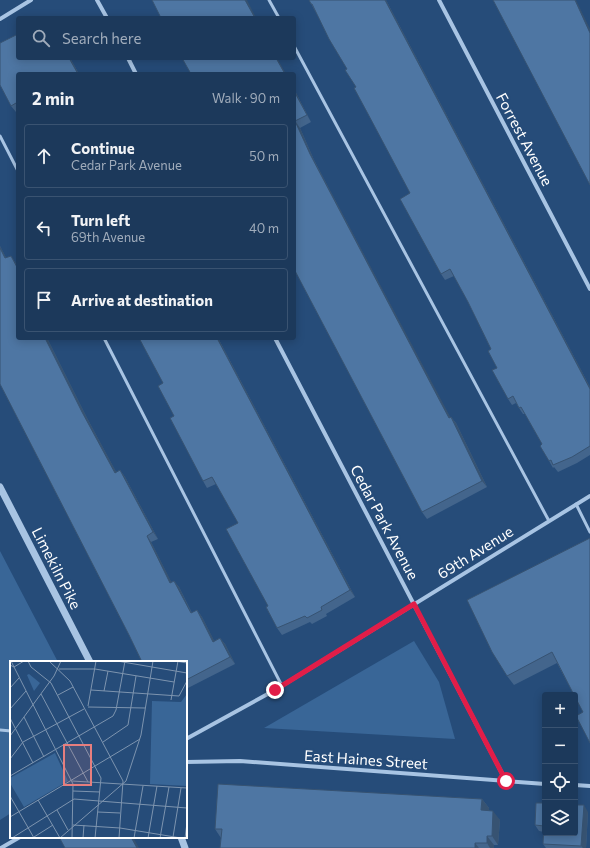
<!DOCTYPE html>
<meta charset="utf-8">
<style>
body{margin:0;font-family:Commissioner,sans-serif;background:#254061;color:#f1f3f6}
.controls{position:absolute;right:12px;bottom:12px;display:grid;overflow:hidden;border-radius:4px;box-shadow:0 2px 10px #0003}
.controls button{width:36px;height:36px;display:grid;place-items:center;padding:0;border:0;border-bottom:1px solid #3a5371;background:#1c395b;color:#f1f3f6;font:20px sans-serif}
.stop{position:absolute;width:12px;height:12px;margin:-9px;border:3px solid #e11d48;border-radius:50%;background:#fff}
.stop.end{background:#e11d48;border-color:#fff;box-shadow:0 1px 4px #0008}
.list{margin:0;padding:0;list-style:none}
h2{display:flex;justify-content:space-between;align-items:center;height:52px;margin:0;padding:0 16px;font-size:17px}
h2 small{font-size:13px;font-weight:400;color:#a0acbb}
.list li{display:grid;grid-template-columns:26px 1fr auto;gap:12px;align-items:center;box-sizing:border-box;height:64px;margin:0 8px 8px;padding:0 8px;border:1px solid #3a5371;border-radius:4px}
.list b{display:block;font-size:15px;white-space:nowrap}
.list p{margin:0;font-size:13px;white-space:nowrap;color:#a0acbb}
.list em{font-size:13px;font-style:normal;color:#a0acbb}
.icon{flex:none;width:22px;height:22px;fill:none;stroke:currentColor;stroke-width:2;stroke-linecap:round;stroke-linejoin:round}
.map{position:relative;flex:none;width:590px;height:848px;overflow:hidden}
.search{position:absolute;background:#1c395b;box-shadow:0 2px 10px #0003;left:16px;top:16px;width:280px;height:44px;display:flex;align-items:center;gap:10px;box-sizing:border-box;padding:0 14px;border-radius:4px;color:#a0acbb;font-size:15px}
.panel{position:absolute;background:#1c395b;box-shadow:0 2px 10px #0003;left:16px;top:72px;width:280px;height:268px;border-radius:4px}
.map>svg:first-child{display:block}
</style>
<div class="map">
<svg width="590" height="848" viewBox="0 0 590 848">
<rect width="100%" height="100%" fill="#264c79"/>
<g fill="#396697">
<polygon points="0,551 58,662 11,662 11,813 0,820"/>
<polygon points="414,641 439,682 455,739 264,728"/>
</g>
<g fill="none" stroke-linecap="round" stroke-linejoin="round">
<g stroke="#a8c4e3" stroke-width="3">
<polyline points="269,0 279,18"/>
<polyline points="294,46 549,521"/>
<polyline points="0,136 18,171"/>
<polyline points="104,338 282,686"/>
<polyline points="576,504 590,532"/>
<polyline points="0,730 11,731"/>
</g>
<g stroke="#a8c4e3" stroke-width="4">
<polyline points="97,0 107,18"/>
<polyline points="439,0 590,289"/>
<polyline points="0,19 31,0"/>
<polyline points="128,58 136,74"/>
<polyline points="275,338 506,781"/>
<polyline points="186,739 275,690 590,496"/>
<polyline points="186,762 240,761 545,784"/>
<polyline points="575,785 590,786"/>
<polyline points="1,848 20,837"/>
</g>
<g stroke="#a8c4e3" stroke-width="7">
<polyline points="0,487 90,662"/>
<polyline points="181,837 185,848"/>
</g>
</g>
<g fill="#43658c">
<polygon points="309,0 386,0 590,387 590,455 577,463 558,472 554,467 553,468 549,461 542,444 525,414 523,414 519,408 516,403 512,405 508,399 497,368 491,349 468,302 454,276 445,280 441,274 410,193 347,69 315,11"/>
<polygon points="18,58 70,58 79,74 18,74 18,111 16,112 11,106"/>
<polygon points="294,89 311,122 300,128 314,160 445,409 450,417 451,417 456,423 487,487 427,519 422,512 294,269"/>
<polygon points="0,246 6,258 11,256 18,267 18,338 47,338 87,418 116,472 120,470 125,477 158,539 151,542 171,582 174,581 179,587 192,613 197,610 202,617 214,641 220,638 225,644 235,664 186,689 186,662 142,662 129,635 0,384"/>
<polygon points="218,338 355,597 326,614 327,616 312,624 310,622 282,635 277,628 268,606 238,523 216,484 207,488 203,481 174,416 163,383"/>
<polygon points="590,538 583,712 557,663 514,685 507,676"/>
<polygon points="482,799 489,808 488,811 500,820 498,845 494,845 494,848 220,848 221,838 215,829"/>
<polygon points="588,812 586,848 546,848 543,844 544,832 539,831 535,825"/>
</g>
<g fill="#375372">
<polygon points="245,0 247,0 256,18 255,18"/>
<polygon points="385,0 386,0 590,387 590,389"/>
<polygon points="575,0 576,0 590,29 590,33"/>
<polygon points="69,58 70,58 79,74 78,74"/>
<polygon points="276,58 277,58 286,74 285,74"/>
<polygon points="294,89 311,122 307,115 294,91"/>
<polygon points="295,121 300,128 314,160 454,424 449,418 441,403 310,154"/>
<polygon points="0,246 10,265 5,258 0,248"/>
<polygon points="11,256 15,262 18,267 18,269"/>
<polygon points="45,338 47,338 87,418 120,479 115,473 82,412"/>
<polygon points="217,338 218,338 355,597 350,590"/>
<polygon points="451,417 456,423 487,487 482,481"/>
<polygon points="120,470 125,477 158,539 153,532"/>
<polygon points="147,536 151,542 175,589 170,583"/>
<polygon points="174,581 179,587 195,620 191,613"/>
<polygon points="197,610 202,617 218,648 213,642"/>
<polygon points="220,638 225,644 235,664 230,657"/>
<polygon points="482,799 489,808 488,820 481,810"/>
<polygon points="584,805 588,812 586,848 583,848 581,846"/>
<polygon points="493,811 500,820 498,845 492,836"/>
<polygon points="487,836 494,845 494,848 490,848 487,843"/>
<polygon points="131,837 133,837 139,848 137,848"/>
<polygon points="475,843 479,848 475,848"/>
</g>
<g fill="#4e76a3" stroke="#375372">
<polygon points="152,0 245,0 255,18 161,18"/>
<polygon points="309,0 385,0 590,389 590,446 572,457 553,465 551,460 549,461 540,446 542,444 521,407 519,408 513,396 508,399 492,370 497,368 488,351 491,349 468,302 450,269 441,274 400,199 410,193 368,114 354,88 356,87 345,70 347,69 329,39 312,4 311,4"/>
<polygon points="493,0 575,0 590,33 590,185"/>
<polygon points="18,34 18,58 69,58 78,74 18,74 18,108 16,103 11,106 0,85 0,43"/>
<polygon points="182,58 276,58 285,74 191,74"/>
<polygon points="294,91 307,115 295,121 310,154 441,403 449,418 451,417 482,481 422,512 294,269"/>
<polygon points="0,248 5,258 11,256 18,269 18,338 45,338 82,412 115,473 120,470 153,532 147,536 170,583 174,581 191,613 197,610 213,642 220,638 230,657 186,680 186,662 142,662 129,635 0,384"/>
<polygon points="139,338 217,338 350,590 321,607 322,610 307,618 305,616 277,628 266,607 268,606 226,529 238,523 212,477 203,481 170,418 174,416 158,386 163,383"/>
<polygon points="590,538 590,743 576,716 583,712 575,697 575,695 574,695 552,652 507,676 492,652 467,600"/>
<polygon points="218,784 482,799 481,810 493,811 492,836 487,836 487,843 475,843 475,848 220,848 222,829 215,829"/>
<polygon points="536,803 545,803 545,833 575,833 575,805 584,805 581,846 543,844 544,826 535,825"/>
<polygon points="59,837 131,837 137,848 65,848"/>
</g>
<g fill="none" stroke-linecap="round" stroke-linejoin="round">
<polyline stroke="#e11d48" stroke-width="5" points="275,690 414,604 506,781"/>
</g>
<g text-anchor="middle" dominant-baseline="central" stroke-width="4" stroke-linejoin="round" paint-order="stroke">
<g font-size="15" fill="#fff" stroke="#264c79">
<text transform="translate(525 139) rotate(62)">Forrest Avenue</text>
<text transform="translate(385 522) rotate(62)">Cedar Park Avenue</text>
<text transform="translate(475 552) rotate(-32)">69th Avenue</text>
<text transform="translate(57 568) rotate(63)">Limekiln Pike</text>
<text transform="translate(366 759) rotate(4)">East Haines Street</text>
</g>
</g>
<g transform="translate(10 661)">
<rect width="177" height="177" fill="#264c79"/>
<path d="M19,13L30,22L24,30L17,14ZM177,33V125L140,123L142,40L171,41ZM45,92L58,120L14,146L0,122V117Z" fill="#396697"/>
<path fill="none" stroke="#7d94af" stroke-width="1" d="M1,0L63,123L62,177M18,0L21,6L41,22L91,117L85,177M39,0L60,20L113,120L109,177M107,0L177,12M165,0L177,2M0,4L4,6L14,0M49,8H85L164,21M0,27L9,17M81,29L169,35L177,20M94,30L98,10M31,33L78,121M48,34L63,26M161,39L168,0M78,45L86,0M78,46L135,47M0,48L16,30M14,56L34,96M0,57L23,102M0,75L44,15L51,0M93,81L118,64L126,15M0,98L13,81L74,48M0,115L103,55L106,49L115,0M62,120L177,127M63,130L90,131M0,135L24,177M28,139L50,177M47,149L58,169M88,151L110,152M0,156L130,78M63,164L110,167L171,177M24,176L43,164M163,176L171,127M2,177L64,138L177,147M50,177L116,120L131,74L143,0M73,177L74,164M124,177L133,125M138,177L147,125M150,177L159,126M175,177L177,162"/>
<path fill="#e67e7e" fill-opacity="0.15" stroke="#e67e7e" stroke-width="2" d="M54,84H81V124H54Z"/>
<rect width="177" height="177" fill="none" stroke="#fff" stroke-width="2"/>
</g>
</svg>
<div class="controls">
<button>+</button>
<button>−</button>
<button><svg class="icon" aria-label="locate" viewBox="0 0 24 24"><circle cx="12" cy="12" r="6"/><path d="M12 2v4M12 18v4M2 12h4M18 12h4"/></svg></button>
<button><svg class="icon" aria-label="layers" viewBox="0 0 24 24"><path d="M12 4l9 5-9 5-9-5zM3 14l9 5 9-5"/></svg></button>
</div>
<div class="stop" style="left:506px;top:781px"></div>
<div class="stop end" style="left:275px;top:690px"></div>
<div class="search"><svg class="icon" aria-label="search" viewBox="0 0 24 24"><circle cx="10" cy="10" r="6"/><path d="M15 15l6 6"/></svg>Search here</div>
<section class="panel">
<h2>2 min<small>Walk · 90 m</small></h2>
<ul class="list">
<li><svg class="icon" aria-label="ahead" viewBox="0 0 24 24"><path d="M12 20V5M6 11l6-6 6 6"/></svg><div><b>Continue</b><p>Cedar Park Avenue</p></div><em>50 m</em></li>
<li><svg class="icon" aria-label="left" viewBox="0 0 24 24"><path d="M17 20v-9H6M10 6l-5 5 5 5"/></svg><div><b>Turn left</b><p>69th Avenue</p></div><em>40 m</em></li>
<li><svg class="icon" aria-label="arrive" viewBox="0 0 24 24"><path d="M6 21V4h12l-3 4 3 4H6"/></svg><div><b>Arrive at destination</b></div></li>
</ul>
</section>
</div>
